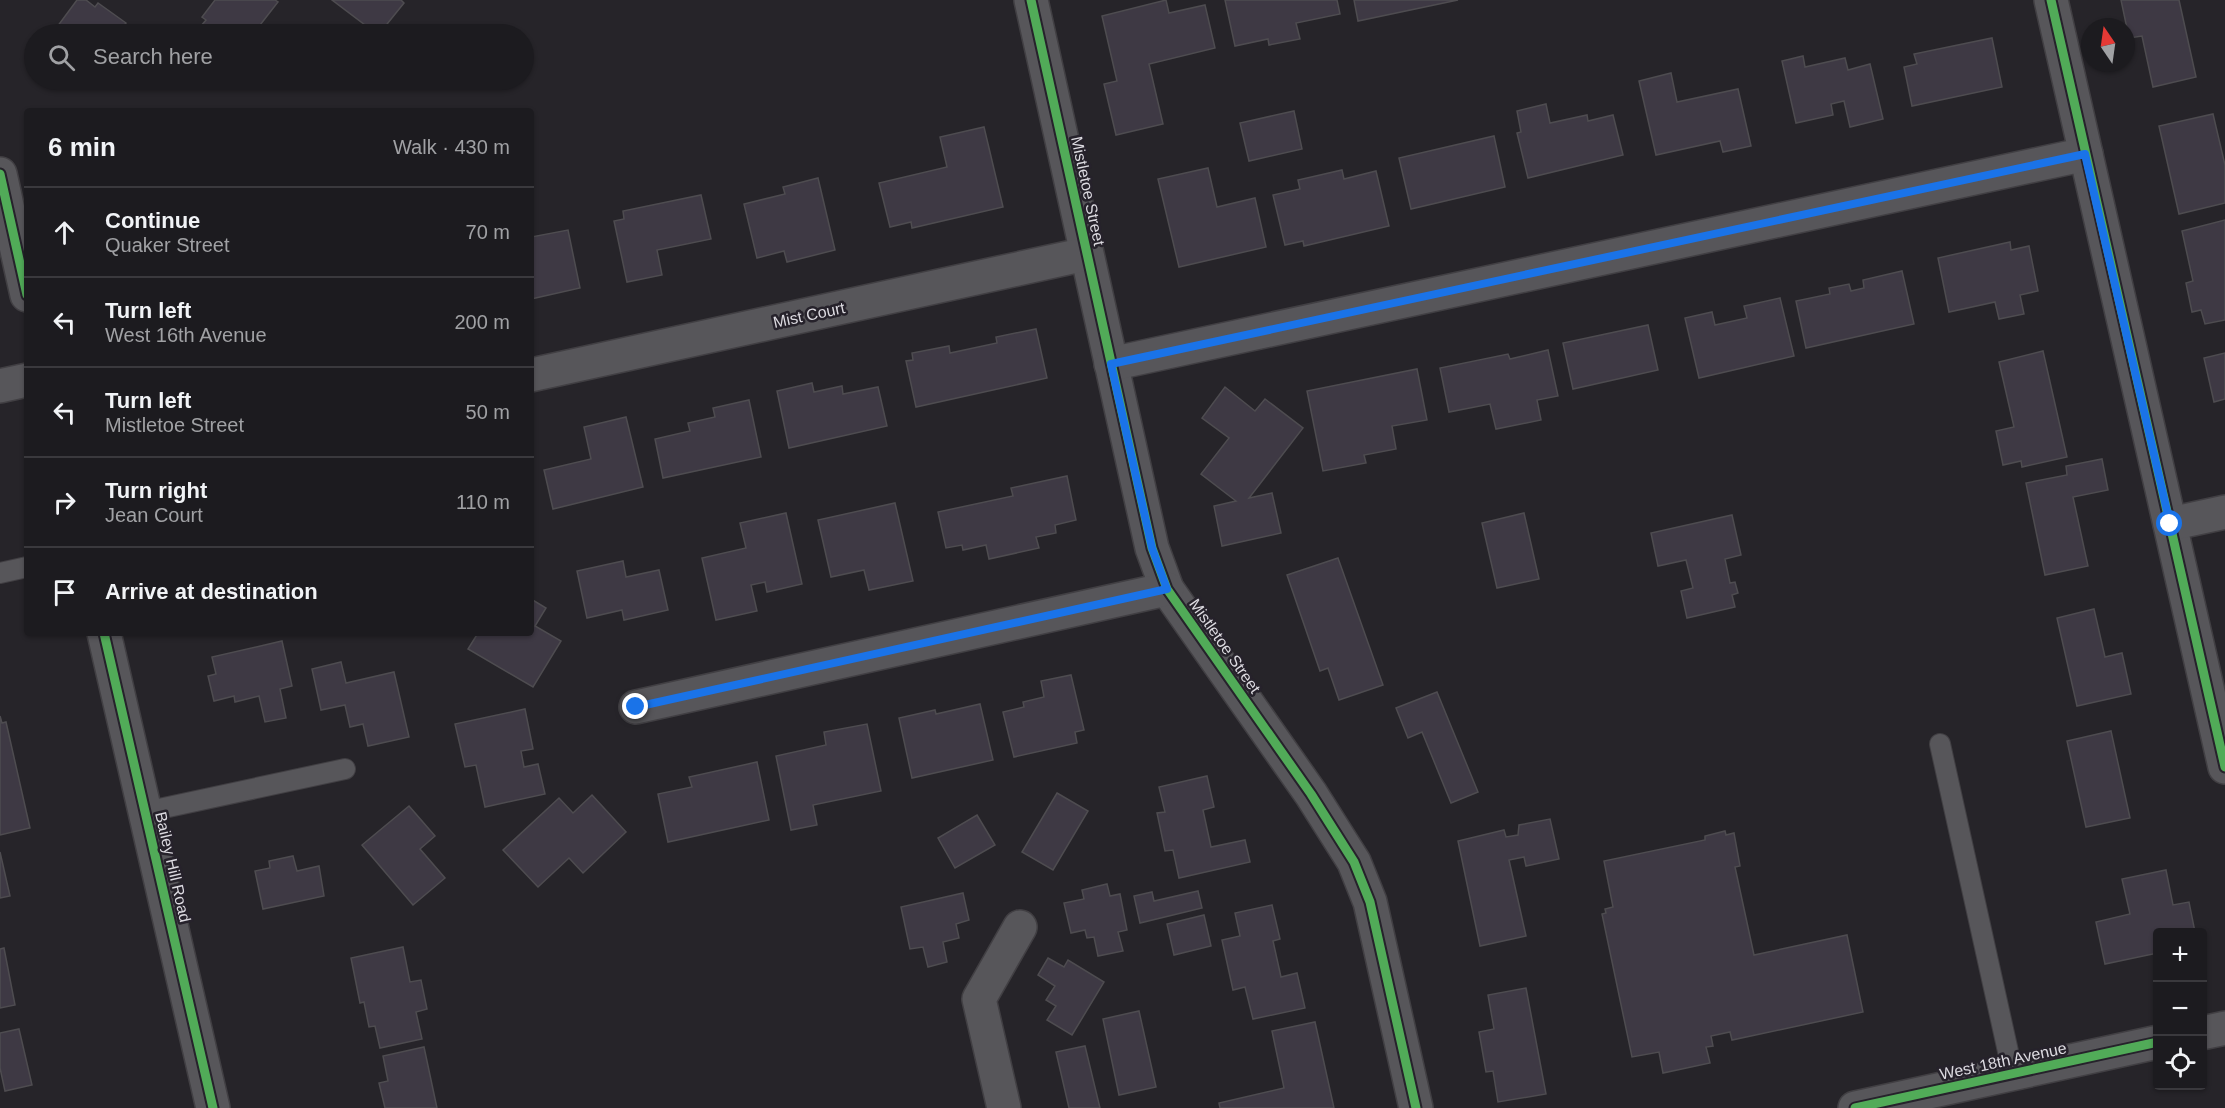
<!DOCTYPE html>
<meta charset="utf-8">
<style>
body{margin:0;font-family:Arial,sans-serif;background:#29282c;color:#f1f3f6}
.controls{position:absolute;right:18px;bottom:18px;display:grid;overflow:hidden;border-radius:6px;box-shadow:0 2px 4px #0004}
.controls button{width:54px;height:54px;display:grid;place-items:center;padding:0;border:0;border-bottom:2px solid #3a393d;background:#1c1b1f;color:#f1f3f6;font:30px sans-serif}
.compass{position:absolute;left:2081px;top:18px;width:54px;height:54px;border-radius:50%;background:#1c1b1f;box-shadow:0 2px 4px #0004;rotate:347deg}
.stop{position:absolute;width:18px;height:18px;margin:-14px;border:4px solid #1a73e8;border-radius:50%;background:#fff}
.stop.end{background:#1a73e8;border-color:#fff;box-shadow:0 2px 6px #0008}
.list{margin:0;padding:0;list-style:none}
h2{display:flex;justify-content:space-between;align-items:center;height:78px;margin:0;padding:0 24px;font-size:26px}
h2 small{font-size:20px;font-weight:400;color:#a0a1a4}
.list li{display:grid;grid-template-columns:39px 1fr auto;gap:18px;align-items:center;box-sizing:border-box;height:90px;padding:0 24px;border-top:2px solid #3a393d}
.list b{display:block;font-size:22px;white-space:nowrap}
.list p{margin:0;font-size:20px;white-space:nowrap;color:#a0a1a4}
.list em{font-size:20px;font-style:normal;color:#a0a1a4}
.icon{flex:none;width:33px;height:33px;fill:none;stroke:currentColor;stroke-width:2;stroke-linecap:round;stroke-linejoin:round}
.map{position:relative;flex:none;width:2225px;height:1108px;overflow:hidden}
.search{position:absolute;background:#1c1b1f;box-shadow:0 2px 4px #0004;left:24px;top:24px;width:510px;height:66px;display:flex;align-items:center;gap:15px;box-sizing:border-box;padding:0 21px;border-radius:33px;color:#a0a1a4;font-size:22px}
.panel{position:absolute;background:#1c1b1f;box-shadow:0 2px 4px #0004;left:24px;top:108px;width:510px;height:528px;border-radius:6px}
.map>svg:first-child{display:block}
</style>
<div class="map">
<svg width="2225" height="1108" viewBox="0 0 2225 1108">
<rect width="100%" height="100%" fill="#262429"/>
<g fill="#3e3944" stroke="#4e4c50" stroke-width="1.5">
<polygon points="77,0 86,0 95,7 98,3 126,23 123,26 134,34 58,34 54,31"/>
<polygon points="215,0 275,0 278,2 253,34 197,34 195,33 206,20 202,17"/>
<polygon points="332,0 401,0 404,3 379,34 377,34"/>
<polygon points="1166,0 1169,13 1205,5 1215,48 1149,64 1163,124 1116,135 1104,84 1117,81 1102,16"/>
<polygon points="1225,0 1337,0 1340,14 1296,23 1300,39 1269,45 1268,39 1235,46"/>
<polygon points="1354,0 1458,0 1358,21"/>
<polygon points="2121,0 2179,0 2196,77 2153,87 2142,36 2129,38"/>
<polygon points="1992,38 2002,87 1912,106 1904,67 1917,64 1914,54"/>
<polygon points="1803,56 1805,67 1845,58 1848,70 1870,64 1883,119 1850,127 1844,101 1831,104 1833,115 1796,123 1782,61"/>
<polygon points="1671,73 1677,102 1738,89 1751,146 1723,152 1720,141 1656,155 1639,81"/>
<polygon points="1546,104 1550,123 1587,115 1588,121 1613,115 1623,155 1528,178 1517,133 1521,132 1517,111"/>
<polygon points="1294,111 1302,149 1249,161 1240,123"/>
<polygon points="2213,114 2225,165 2225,203 2179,214 2159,126"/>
<polygon points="984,127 1003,207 912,228 911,222 890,227 879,183 947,167 940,137"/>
<polygon points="1494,136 1505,187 1411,209 1399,158"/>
<polygon points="1208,168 1217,207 1255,198 1266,247 1179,267 1158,179"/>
<polygon points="1342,170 1344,179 1376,171 1389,226 1304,246 1303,241 1285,245 1273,195 1300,189 1298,180"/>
<polygon points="818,178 835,250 787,262 784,251 757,258 744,204 785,194 783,187"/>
<polygon points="701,195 711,239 657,250 662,275 627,282 614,221 624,219 623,211"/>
<polygon points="2225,220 2225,320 2205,324 2201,310 2192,312 2186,283 2193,281 2182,231"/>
<polygon points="568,230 580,288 531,299 531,237"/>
<polygon points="2010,242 2011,250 2029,246 2038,291 2020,295 2024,314 1999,319 1995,302 1949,312 1938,258"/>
<polygon points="1902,271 1914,324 1806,348 1796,301 1830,294 1829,288 1849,284 1851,291 1864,288 1863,280"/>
<polygon points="1780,298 1794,356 1699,378 1685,318 1712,312 1715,325 1747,318 1744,306"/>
<polygon points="1648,325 1658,370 1573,389 1563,343"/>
<polygon points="1036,329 1047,378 916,407 906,361 913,360 912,353 949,346 950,353 997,343 996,337"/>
<polygon points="1548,350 1558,396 1537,400 1541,420 1496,429 1490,404 1449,412 1440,368 1508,354 1510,359"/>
<polygon points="2043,351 2067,457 2022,467 2021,461 2003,465 1996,431 2014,427 1999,362"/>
<polygon points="2225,353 2225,399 2214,402 2204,358"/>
<polygon points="1417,369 1427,420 1392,426 1396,449 1364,455 1366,463 1323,471 1307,391"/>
<polygon points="812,383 814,392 842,386 843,394 878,387 887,426 789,448 777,391"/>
<polygon points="1225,387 1255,411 1265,399 1303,428 1249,498 1272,493 1281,533 1222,546 1214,506 1236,501 1201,474 1229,438 1202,418"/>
<polygon points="749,400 761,457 663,478 655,439 690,431 688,423 715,417 713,408"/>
<polygon points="626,417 643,487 553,509 544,470 591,459 584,427"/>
<polygon points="2102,459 2108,490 2073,497 2088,566 2045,575 2026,483 2067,475 2066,466"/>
<polygon points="1067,476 1076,520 1055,525 1056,533 1036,537 1039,548 989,559 986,545 963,550 962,545 946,548 938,512 1013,496 1011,488"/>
<polygon points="895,503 913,581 869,590 864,570 831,577 818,520"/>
<polygon points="786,513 802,584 767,592 765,582 751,585 757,611 716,620 702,558 746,548 740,523"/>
<polygon points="1524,513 1539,579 1497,588 1482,523"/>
<polygon points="1732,515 1741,555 1725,559 1730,583 1735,582 1738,593 1732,595 1735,607 1687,618 1681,591 1693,588 1686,560 1658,566 1651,533"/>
<polygon points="1338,558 1383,685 1339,700 1328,668 1320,671 1287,575"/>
<polygon points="623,561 626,577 659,570 668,610 624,620 622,610 587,618 577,571"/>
<polygon points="531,599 546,608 535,626 561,641 533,687 468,649 478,633 531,633"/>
<polygon points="2094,609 2105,657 2122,653 2131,694 2077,706 2057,618"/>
<polygon points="282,641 292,686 280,689 286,718 265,722 259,696 235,702 234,696 214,701 208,676 216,674 212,657"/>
<polygon points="341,662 346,683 394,672 409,737 368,746 363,724 350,727 345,705 321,710 312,669"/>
<polygon points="1071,675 1084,730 1075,732 1077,743 1014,757 1003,712 1024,707 1023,702 1044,697 1041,681"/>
<polygon points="1437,692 1478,792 1451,803 1422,732 1408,738 1396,708"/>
<polygon points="980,704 993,760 912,778 899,718 935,710 936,714"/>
<polygon points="525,709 533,749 521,751 524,767 538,764 545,794 485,807 476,765 465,767 455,724"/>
<polygon points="0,716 2,723 6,722 30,828 0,835"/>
<polygon points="867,724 881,791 813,805 817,825 791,830 776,756 826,745 824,732"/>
<polygon points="2111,731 2130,818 2086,827 2067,741"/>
<polygon points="757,762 769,820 668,842 658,794 692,787 689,777"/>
<polygon points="1207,776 1214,807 1203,810 1211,847 1245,840 1250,862 1179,878 1173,850 1165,851 1157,813 1165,812 1159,787"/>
<polygon points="1057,793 1088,811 1053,870 1022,852"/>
<polygon points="592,795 626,832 583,873 569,858 538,887 503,850 559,798 573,813"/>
<polygon points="409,806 435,836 420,849 445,878 413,905 362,845"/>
<polygon points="977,815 995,845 955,868 938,838"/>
<polygon points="1550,819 1559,859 1526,866 1524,857 1509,860 1526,936 1480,946 1458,841 1504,830 1506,837 1518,835 1519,825"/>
<polygon points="1725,831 1726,835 1734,833 1740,866 1735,867 1754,955 1847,935 1863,1012 1732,1040 1730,1032 1711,1036 1713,1046 1706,1047 1710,1063 1663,1073 1659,1052 1632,1057 1602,914 1606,913 1605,909 1613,907 1604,861 1705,840 1705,836"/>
<polygon points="0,852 10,896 0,898"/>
<polygon points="293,856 297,871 319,866 324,896 263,909 255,871 270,868 269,861"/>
<polygon points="2166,870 2173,905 2189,902 2195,932 2158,932 2158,953 2105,964 2096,922 2130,914 2122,879"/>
<polygon points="1107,884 1110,896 1120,894 1127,930 1118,932 1123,951 1098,956 1094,937 1087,938 1085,930 1071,933 1064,903 1084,899 1082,890"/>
<polygon points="1198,891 1202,908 1140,923 1134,896 1152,892 1154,901"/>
<polygon points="963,893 969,920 956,924 959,938 943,942 947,962 928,967 923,947 910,949 901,907"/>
<polygon points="1272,905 1280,939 1273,941 1281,977 1297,973 1305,1008 1253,1019 1245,987 1233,990 1222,940 1240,936 1235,913"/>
<polygon points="1204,915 1211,946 1174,955 1167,924"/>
<polygon points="403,947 410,982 421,980 427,1009 416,1012 422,1039 380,1048 375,1026 369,1027 364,1002 360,1003 351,958"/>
<polygon points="4,948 15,1005 0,1008 0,949"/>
<polygon points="1048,958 1064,967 1068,960 1104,982 1072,1035 1047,1020 1056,1006 1046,1000 1055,986 1038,975"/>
<polygon points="1526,988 1546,1094 1498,1102 1493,1071 1486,1072 1479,1032 1494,1029 1488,995"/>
<polygon points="1139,1011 1156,1087 1119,1095 1103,1019"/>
<polygon points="1315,1022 1334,1108 1220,1108 1219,1103 1284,1088 1272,1031"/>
<polygon points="19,1029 32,1085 5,1091 0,1068 0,1033"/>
<polygon points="1085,1046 1100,1108 1069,1108 1056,1052"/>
<polygon points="424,1047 437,1108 385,1108 379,1083 388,1081 383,1056"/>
</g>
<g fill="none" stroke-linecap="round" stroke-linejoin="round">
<g stroke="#413f43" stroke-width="22">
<g id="lane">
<polyline points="0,573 27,567"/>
<polyline points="1940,744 2013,1074"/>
<polyline points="145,812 345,769"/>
</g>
</g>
<g stroke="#413f43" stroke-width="36">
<g id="street">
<polyline points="1031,0 1152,548 1167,589 1311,794 1354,862 1370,902 1416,1108"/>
<polyline points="2051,0 2225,767"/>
<polyline points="1111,364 2086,154"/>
<polyline points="531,375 1086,254"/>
<polyline points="0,386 27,380"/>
<polyline points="2170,524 2225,512"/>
<polyline points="636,707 1167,589"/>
<polyline points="1004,1108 979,999 1020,927"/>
</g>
</g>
<g stroke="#413f43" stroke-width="36">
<g id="secondary">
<polyline points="0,174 27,295"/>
<polyline points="104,633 213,1108"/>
<polyline points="2202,1033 2225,1028"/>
<polyline points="1855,1108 2158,1042"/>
</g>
</g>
<use href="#lane" stroke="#57565a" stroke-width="20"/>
<use href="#street" stroke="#57565a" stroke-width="33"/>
<use href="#secondary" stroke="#57565a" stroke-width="33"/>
<g stroke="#26222b" stroke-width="13">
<g id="cycleway">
<polyline points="1031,0 1152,548 1167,589 1311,794 1354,862 1370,902 1416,1108"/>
<polyline points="2051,0 2225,767"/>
<polyline points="0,174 27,295"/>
<polyline points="104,633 213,1108"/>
<polyline points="1855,1108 2158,1042"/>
</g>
</g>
<use href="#cycleway" stroke="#51ab58" stroke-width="9"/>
</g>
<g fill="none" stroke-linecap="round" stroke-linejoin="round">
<polyline stroke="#1a73e8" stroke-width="8" points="636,707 1167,589 1152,548 1111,364 2085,154 2170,524"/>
</g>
<g text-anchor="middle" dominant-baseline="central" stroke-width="5" stroke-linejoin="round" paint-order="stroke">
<g font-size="16" fill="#dcdae0" stroke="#26222b">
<text transform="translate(1088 191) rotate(78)">Mistletoe Street</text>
<text transform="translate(809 315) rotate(-12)">Mist Court</text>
<text transform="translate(1225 646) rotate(55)">Mistletoe Street</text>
<text transform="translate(173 867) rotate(77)">Bailey Hill Road</text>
<text transform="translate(2003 1061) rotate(-12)">West 18th Avenue</text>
</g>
</g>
</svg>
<div class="controls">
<button>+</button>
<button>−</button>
<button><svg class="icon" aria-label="locate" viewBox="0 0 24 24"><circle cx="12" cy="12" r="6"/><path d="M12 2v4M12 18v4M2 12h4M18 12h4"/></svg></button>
</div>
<svg class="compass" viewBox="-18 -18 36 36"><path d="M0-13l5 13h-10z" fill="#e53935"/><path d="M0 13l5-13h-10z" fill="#a0a1a4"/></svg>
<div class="stop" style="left:2170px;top:524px"></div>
<div class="stop end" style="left:636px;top:707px"></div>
<div class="search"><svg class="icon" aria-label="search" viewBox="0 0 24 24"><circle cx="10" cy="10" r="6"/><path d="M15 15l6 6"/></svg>Search here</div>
<section class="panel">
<h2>6 min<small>Walk · 430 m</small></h2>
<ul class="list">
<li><svg class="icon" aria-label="ahead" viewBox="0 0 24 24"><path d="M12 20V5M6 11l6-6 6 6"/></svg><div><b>Continue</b><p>Quaker Street</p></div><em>70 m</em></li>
<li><svg class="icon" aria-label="left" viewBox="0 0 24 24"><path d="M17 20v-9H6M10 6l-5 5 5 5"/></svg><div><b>Turn left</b><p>West 16th Avenue</p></div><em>200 m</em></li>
<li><svg class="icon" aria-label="left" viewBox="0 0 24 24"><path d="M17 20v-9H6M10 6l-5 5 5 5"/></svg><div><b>Turn left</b><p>Mistletoe Street</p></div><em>50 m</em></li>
<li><svg class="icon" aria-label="right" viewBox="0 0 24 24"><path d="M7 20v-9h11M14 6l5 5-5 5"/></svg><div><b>Turn right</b><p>Jean Court</p></div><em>110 m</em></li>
<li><svg class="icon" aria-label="arrive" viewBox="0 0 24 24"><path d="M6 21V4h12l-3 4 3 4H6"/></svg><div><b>Arrive at destination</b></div></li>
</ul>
</section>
</div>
